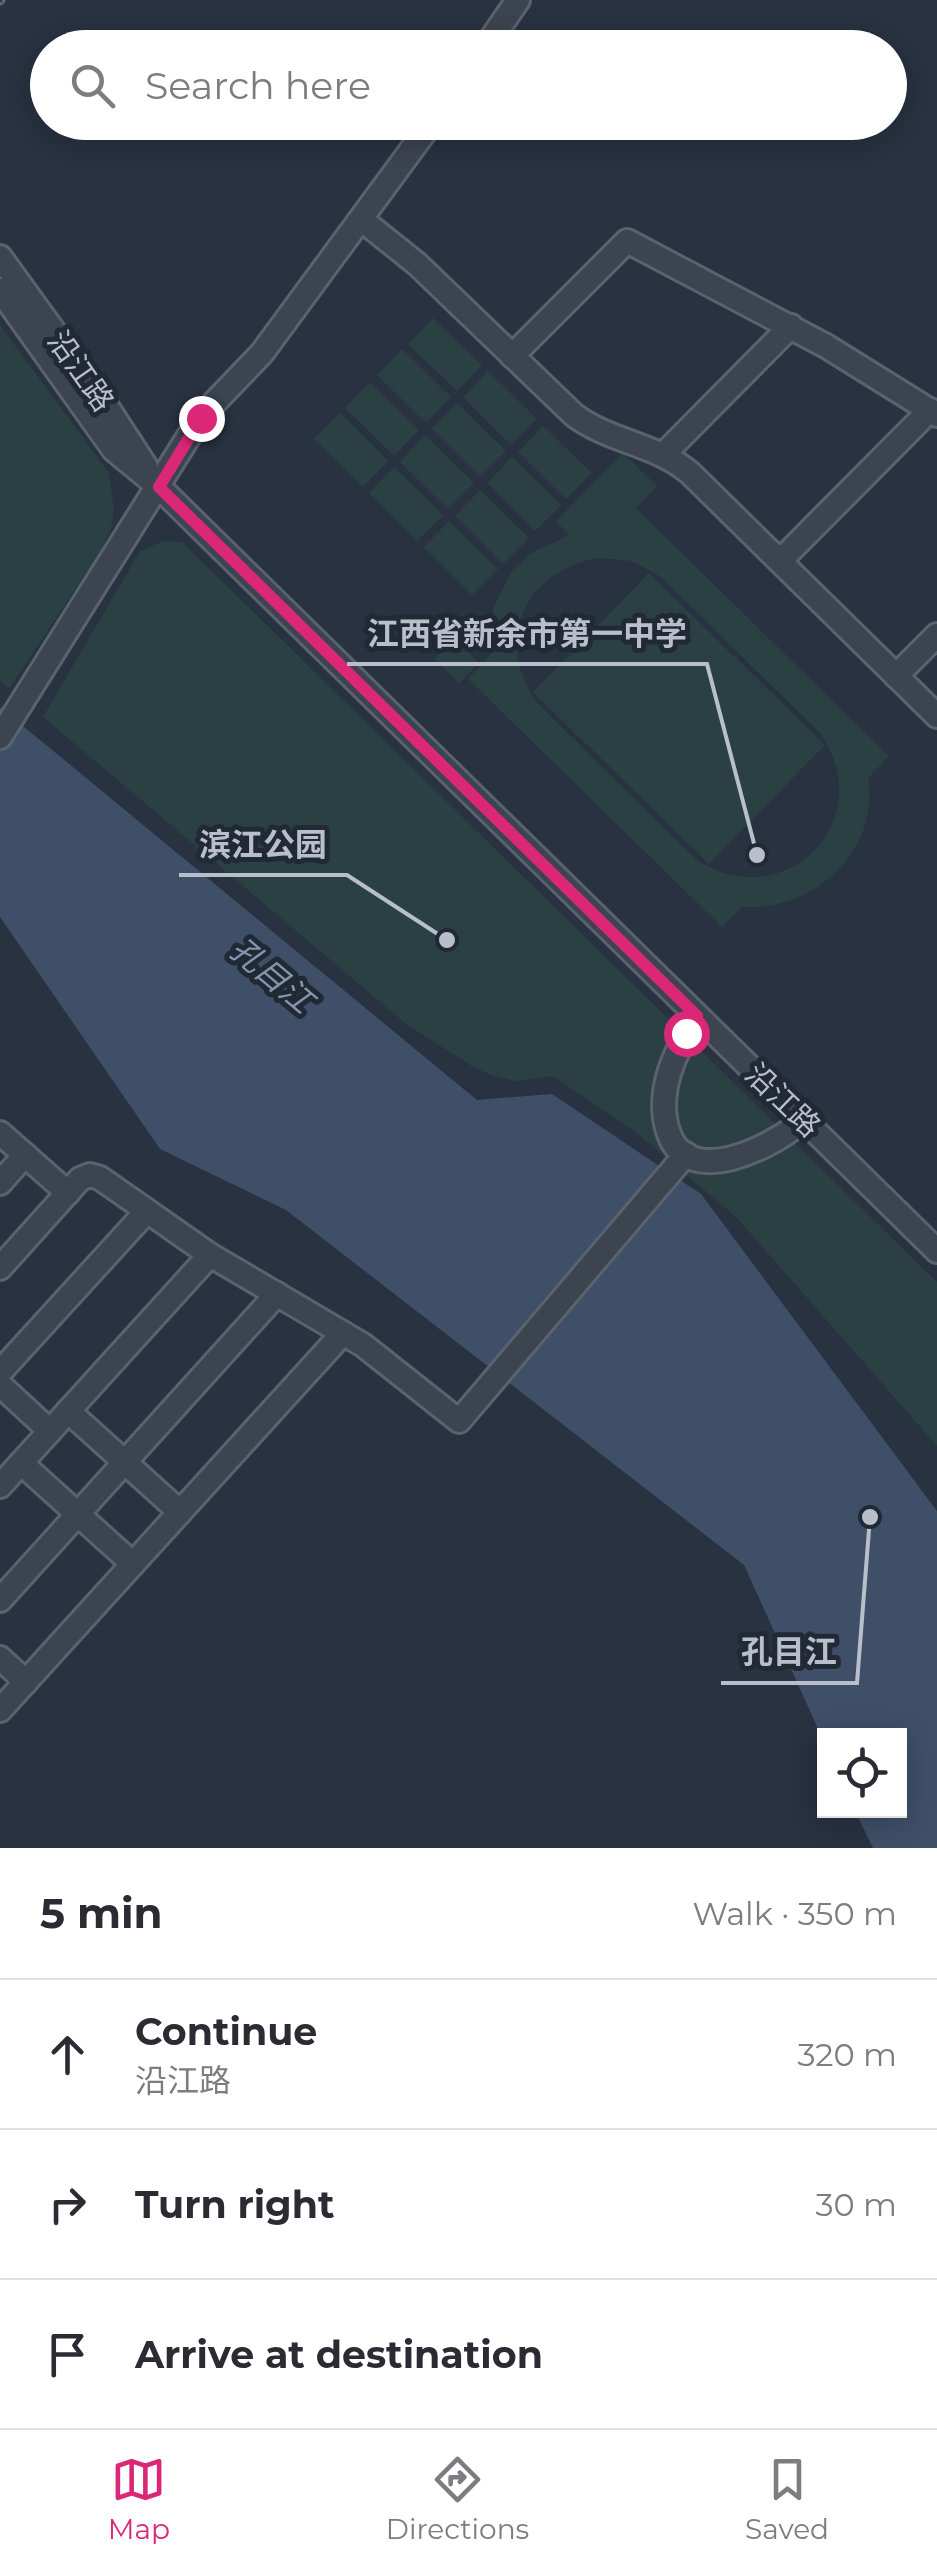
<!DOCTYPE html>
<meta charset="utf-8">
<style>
body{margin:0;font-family:Montserrat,"Noto Sans SC",sans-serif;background:#f2f2f3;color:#2b2b33}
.controls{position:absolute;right:30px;bottom:30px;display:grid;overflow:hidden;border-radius:0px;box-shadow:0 5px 25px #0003}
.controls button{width:90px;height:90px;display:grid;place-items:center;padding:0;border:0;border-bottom:2px solid #e1e1e2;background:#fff;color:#2b2b33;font:50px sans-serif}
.stop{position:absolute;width:30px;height:30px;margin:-22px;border:8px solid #db2777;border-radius:50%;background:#fff}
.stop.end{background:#db2777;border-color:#fff;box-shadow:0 2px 10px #0008}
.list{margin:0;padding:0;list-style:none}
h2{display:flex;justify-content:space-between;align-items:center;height:130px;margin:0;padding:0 40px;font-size:42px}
h2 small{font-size:32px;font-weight:400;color:#7c7c81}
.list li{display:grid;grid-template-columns:65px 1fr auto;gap:30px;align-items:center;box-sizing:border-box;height:150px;padding:0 40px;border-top:2px solid #e1e1e2}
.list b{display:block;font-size:38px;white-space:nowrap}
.list p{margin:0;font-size:32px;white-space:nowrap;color:#7c7c81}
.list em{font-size:32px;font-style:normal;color:#7c7c81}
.icon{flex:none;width:55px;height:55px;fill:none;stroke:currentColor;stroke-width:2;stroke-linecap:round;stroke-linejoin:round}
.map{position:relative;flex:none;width:937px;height:1848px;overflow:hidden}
.search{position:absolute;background:#fff;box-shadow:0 5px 25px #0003;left:30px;right:30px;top:30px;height:110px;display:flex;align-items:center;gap:25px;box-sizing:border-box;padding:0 35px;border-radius:55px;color:#7c7c81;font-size:38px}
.sheet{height:580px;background:#fff}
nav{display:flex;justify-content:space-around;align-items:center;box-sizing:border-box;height:140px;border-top:2px solid #e1e1e2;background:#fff;font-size:28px;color:#7c7c81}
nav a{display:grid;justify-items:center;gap:5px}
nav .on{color:#db2777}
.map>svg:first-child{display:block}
</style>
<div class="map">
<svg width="937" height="1848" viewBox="0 0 937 1848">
<rect width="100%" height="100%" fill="#283240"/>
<g fill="#2b4042" fill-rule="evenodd">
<polygon points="433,318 482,365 457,391 408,344"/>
<polygon points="0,325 109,473 114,509 111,529 102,549 9,689 0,681"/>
<polygon points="402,349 451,397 426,423 377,375"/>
<polygon points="488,371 537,419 511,445 463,397"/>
<polygon points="370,382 419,430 394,456 345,408"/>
<polygon points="457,403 506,451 480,477 432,429"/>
<polygon points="340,413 388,461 363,487 314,439"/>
<polygon points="543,426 592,473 566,499 518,452"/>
<polygon points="425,435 474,483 448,509 400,462"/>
<path d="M623,453L657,486L636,508L889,756L868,778C880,852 813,912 742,907L722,927L468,679L489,657L493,608L511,572L531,553L569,535L556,521ZM600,558L632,561L661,577L820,733C881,820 785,917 697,860L537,703C493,640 524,570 600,558Z"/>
<polygon points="512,457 561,505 535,531 487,483"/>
<polygon points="394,467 443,515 417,541 369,493"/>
<polygon points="480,490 529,538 503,564 455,516"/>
<polygon points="449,521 498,569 472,595 424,547"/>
<polygon points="163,541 182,542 937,1282 937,1446 736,1217 638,1134 553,1076 515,1081 493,1076 473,1067 405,1023 43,717 140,551"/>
<polygon points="649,573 825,745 709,864 533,692"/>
<polygon points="467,625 480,638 468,651 479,663 459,683 434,659"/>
</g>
<polygon fill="#3f4f68" points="0,707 477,1100 552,1094 701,1194 937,1511 937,1848 873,1848 855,1811 900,1810 900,1736 824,1736 824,1742 744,1565 286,1210 160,1149 0,917"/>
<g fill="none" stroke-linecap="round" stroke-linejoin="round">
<g stroke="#5a626d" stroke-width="28">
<g id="minor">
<polyline points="485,48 518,0"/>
<path d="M362,220L417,264L574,415C610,442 656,444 690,473L937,716"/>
<polyline points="0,257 92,384 146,467"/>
<polyline points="0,290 114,450 159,487 937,1251"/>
<polyline points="512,356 627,241 826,346 937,415"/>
<polyline points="664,454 791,326"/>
<polyline points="780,561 930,410"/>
<polyline points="896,676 937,635"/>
<polyline points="0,737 189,436 215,402 262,353 432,122"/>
<path d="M697,1016C676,1049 654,1093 669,1134C689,1190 775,1146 803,1120"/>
<polyline points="0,1133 68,1193"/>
<polyline points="0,1183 25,1155"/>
<polyline points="0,1268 80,1179 90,1175 100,1178 210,1255 363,1345 459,1421 686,1154"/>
<polyline points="0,1372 147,1211"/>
<polyline points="0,1385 50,1431"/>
<polyline points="68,1411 180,1512"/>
<polyline points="21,1463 133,1564"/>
<polyline points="0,1486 210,1255"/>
<polyline points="0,1600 277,1294"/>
<polyline points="0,1658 26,1682"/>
<polyline points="0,1710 343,1333"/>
</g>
</g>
<use href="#minor" stroke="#3c4450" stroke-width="22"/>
<g stroke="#5f6877" stroke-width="9">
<polyline id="rail" points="0,1 1,0"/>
</g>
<use href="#rail" stroke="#212935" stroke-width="5" stroke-dasharray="15" stroke-linecap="butt"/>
</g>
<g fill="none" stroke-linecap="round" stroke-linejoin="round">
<polyline stroke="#db2777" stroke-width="12" points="201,418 159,487 697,1016 686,1033"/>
</g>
<g text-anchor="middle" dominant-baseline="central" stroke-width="10" stroke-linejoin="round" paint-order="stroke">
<g font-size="30" fill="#b9bfca" stroke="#212935">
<text transform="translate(81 371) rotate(55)">沿江路</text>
<text transform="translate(783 1100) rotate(44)">沿江路</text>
</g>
<g font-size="32" font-style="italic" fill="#8395af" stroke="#212935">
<text transform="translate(272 975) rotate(40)">孔目江</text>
</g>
</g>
<path fill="none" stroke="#b9bfca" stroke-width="4" d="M757 855L707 664H347M447 940L347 875H179M870 1517L857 1683H721"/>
<g fill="#b9bfca" stroke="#212935" stroke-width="4">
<circle cx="757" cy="855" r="10"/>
<circle cx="447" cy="940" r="10"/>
<circle cx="870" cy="1517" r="10"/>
</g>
<g font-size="32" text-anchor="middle" font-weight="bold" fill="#b9bfca" stroke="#212935" stroke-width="10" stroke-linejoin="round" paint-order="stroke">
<text x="527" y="645">江西省新余市第一中学</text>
<text x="263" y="856">滨江公园</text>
<text x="789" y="1663">孔目江</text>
</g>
</svg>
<div class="controls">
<button><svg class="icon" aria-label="locate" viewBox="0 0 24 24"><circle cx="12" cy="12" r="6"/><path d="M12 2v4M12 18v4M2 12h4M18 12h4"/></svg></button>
</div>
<div class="stop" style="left:686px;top:1033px"></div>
<div class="stop end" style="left:201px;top:418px"></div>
<div class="search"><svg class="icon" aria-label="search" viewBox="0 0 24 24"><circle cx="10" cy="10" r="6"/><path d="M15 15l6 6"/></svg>Search here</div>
</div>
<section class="sheet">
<h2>5 min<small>Walk · 350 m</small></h2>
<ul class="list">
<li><svg class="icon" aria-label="ahead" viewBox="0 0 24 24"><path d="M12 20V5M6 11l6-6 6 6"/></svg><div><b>Continue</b><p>沿江路</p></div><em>320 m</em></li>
<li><svg class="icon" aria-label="right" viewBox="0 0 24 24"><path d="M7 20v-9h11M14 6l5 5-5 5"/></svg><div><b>Turn right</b></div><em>30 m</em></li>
<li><svg class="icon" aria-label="arrive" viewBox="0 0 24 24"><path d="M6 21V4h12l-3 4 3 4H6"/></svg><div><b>Arrive at destination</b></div></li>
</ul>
</section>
<nav>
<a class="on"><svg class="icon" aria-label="map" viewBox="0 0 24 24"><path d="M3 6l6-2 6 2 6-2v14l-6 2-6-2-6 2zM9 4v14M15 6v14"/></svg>Map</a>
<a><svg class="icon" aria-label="directions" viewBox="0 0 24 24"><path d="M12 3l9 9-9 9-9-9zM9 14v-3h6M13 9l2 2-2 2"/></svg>Directions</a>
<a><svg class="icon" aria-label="saved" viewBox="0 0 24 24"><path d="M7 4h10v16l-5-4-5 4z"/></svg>Saved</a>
</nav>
